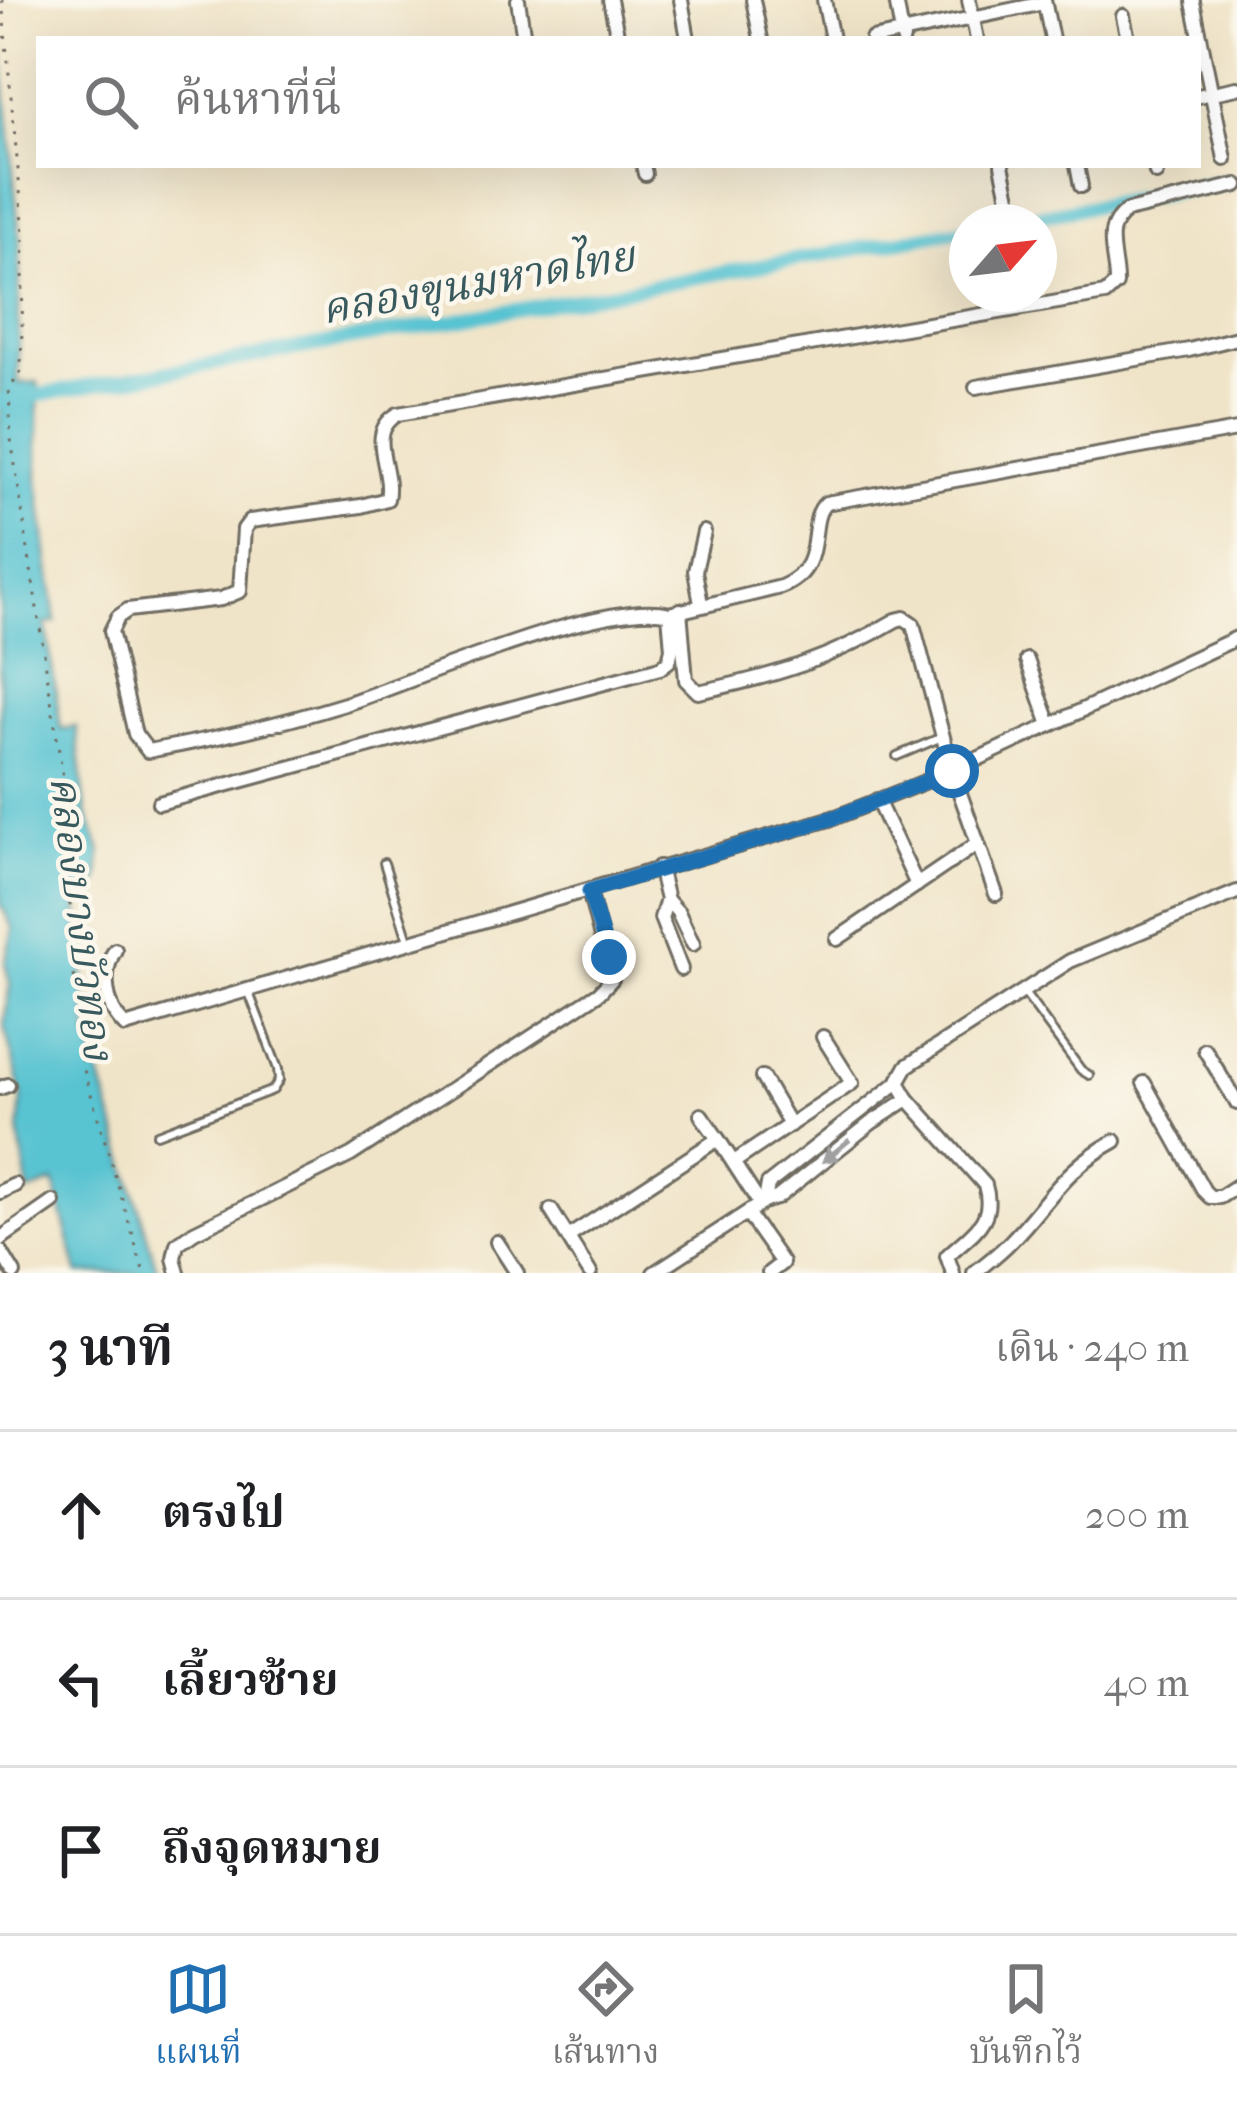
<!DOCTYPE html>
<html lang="th">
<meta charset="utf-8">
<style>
body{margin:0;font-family:"IM FELL French Canon","Noto Serif Thai",serif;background:#f6f6f6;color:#202124}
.compass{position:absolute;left:949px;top:204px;width:108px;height:108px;border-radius:50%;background:#fff;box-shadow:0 12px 48px #0002;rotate:62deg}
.stop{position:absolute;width:36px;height:36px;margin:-27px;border:9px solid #1f6fb2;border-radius:50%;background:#fff}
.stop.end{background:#1f6fb2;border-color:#fff;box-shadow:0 3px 12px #0008}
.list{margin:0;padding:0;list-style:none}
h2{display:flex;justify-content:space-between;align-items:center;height:156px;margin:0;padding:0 48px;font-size:51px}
h2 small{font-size:39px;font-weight:400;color:#757577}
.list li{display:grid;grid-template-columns:78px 1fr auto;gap:36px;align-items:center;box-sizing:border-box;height:168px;padding:0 48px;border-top:3px solid #e0e0e0}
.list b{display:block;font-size:45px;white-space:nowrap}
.list em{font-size:39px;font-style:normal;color:#757577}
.icon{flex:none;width:66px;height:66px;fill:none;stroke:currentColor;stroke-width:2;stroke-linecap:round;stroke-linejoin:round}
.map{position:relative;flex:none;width:1237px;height:1273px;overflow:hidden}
.search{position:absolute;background:#fff;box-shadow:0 12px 48px #0002;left:36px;right:36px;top:36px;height:132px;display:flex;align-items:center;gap:30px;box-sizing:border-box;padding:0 42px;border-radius:0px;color:#757577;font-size:45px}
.sheet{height:660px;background:#fff}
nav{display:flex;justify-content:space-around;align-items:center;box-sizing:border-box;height:168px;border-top:3px solid #e0e0e0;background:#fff;font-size:33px;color:#757577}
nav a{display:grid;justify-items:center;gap:6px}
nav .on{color:#1f6fb2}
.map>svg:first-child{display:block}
</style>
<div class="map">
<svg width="1237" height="1273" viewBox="0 0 1237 1273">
<rect width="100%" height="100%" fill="#fbf7ec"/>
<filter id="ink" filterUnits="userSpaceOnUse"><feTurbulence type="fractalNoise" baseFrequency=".00833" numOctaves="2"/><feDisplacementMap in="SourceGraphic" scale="24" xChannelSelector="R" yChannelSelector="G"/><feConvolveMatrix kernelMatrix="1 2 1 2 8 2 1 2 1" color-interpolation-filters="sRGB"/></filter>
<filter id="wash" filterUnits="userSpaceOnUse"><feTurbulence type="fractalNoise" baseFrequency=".004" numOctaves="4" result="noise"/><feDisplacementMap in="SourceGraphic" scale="48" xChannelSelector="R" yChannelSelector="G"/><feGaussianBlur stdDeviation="2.7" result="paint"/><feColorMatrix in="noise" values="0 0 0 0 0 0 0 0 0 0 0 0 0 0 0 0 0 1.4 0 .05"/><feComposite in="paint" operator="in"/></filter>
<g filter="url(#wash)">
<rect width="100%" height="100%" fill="#f0e4c8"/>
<polygon fill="#58c3d1" stroke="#42777e" stroke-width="3" points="0,29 20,243 18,383 38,382 38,480 56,622 46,624 61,729 76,727 86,811 101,851 99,882 77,889 89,1037 158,1273 78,1273 54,1182 29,1192 19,1134 22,1095 4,1025 10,984 5,963 13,929 0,903"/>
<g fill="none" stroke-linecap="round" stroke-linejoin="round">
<g stroke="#58c3d1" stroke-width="14">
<polyline points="1003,222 1226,182"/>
<polyline points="0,402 967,229"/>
</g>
</g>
</g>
<g filter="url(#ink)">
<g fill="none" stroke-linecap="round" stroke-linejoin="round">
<g stroke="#706c62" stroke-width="12">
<g id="service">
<polyline points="897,756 942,737"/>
<polyline points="384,863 408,940"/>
<polyline points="1025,994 1081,1070 1089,1075"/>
<polyline points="157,1134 273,1090 279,1080 278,1069 248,990"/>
</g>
</g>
<g stroke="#706c62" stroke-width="18">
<g id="minor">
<polyline points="518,0 524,39"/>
<polyline points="610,0 618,39"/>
<polyline points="681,0 688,39"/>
<polyline points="753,0 761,39"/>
<polyline points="824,0 832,39"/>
<polyline points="896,0 903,39"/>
<polyline points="969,0 977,39"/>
<polyline points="1044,0 1052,39"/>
<polyline points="1193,2 1225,159"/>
<polyline points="1123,16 1128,39"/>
<polyline points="872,39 1044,3"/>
<polyline points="1198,96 1237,88"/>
<polyline points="643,165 645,174"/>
<polyline points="1002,165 1011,207"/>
<polyline points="1077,165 1081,186"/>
<polyline points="1155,165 1156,173"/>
<polyline points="976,387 1189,350 1237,338"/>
<polyline points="701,604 695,571 704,532"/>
<path d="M680,610L686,680L698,692C772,677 831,659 896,620L904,618L913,624L952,771L996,894"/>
<path d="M669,614C606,597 415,681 345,704C280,724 215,739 148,751L135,734L111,631L118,617L128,610L221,599L240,591L244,529L250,521L361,506L387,499C394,468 364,434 398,414L1105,294L1116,284C1117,257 1100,229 1127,211L1237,185"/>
<polyline points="1027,660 1050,725"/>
<polyline points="877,800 917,885"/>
<path d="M159,803L660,668L669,661L672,649L669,614L781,587C829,568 805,521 826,503L1237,430"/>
<polyline points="659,867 667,900 661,918 681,969"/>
<polyline points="667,900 678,912 693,944"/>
<polyline points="837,939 977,844"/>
<path d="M115,950C101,973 105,1007 125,1026L836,817L952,771L1237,638"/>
<polyline points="1205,1050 1237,1103"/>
<polyline points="762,1077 790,1125"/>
<polyline points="1144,1083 1204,1191 1210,1197 1220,1197 1237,1186"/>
<polyline points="0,1088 8,1085"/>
<polyline points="701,1115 718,1139"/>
<polyline points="734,1162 852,1083 823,1037"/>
<polyline points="0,1192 15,1185"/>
<polyline points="765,1201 768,1184 898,1082"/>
<polyline points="551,1210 590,1273"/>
<polyline points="747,1213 782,1263 769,1273"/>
<polyline points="568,1237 718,1139 760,1204"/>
<polyline points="0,1239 53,1202"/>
<polyline points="497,1242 517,1273"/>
<polyline points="0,1250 14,1273"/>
<polyline points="178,1273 174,1258 177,1244 194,1232 351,1155 599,993 612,979 589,891"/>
<polyline points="654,1273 765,1201 777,1198 871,1123 908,1099"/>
<path d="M953,1273L947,1256C972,1232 996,1222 985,1185L908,1099L898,1082L907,1066L1070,961L1237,892"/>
<path d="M974,1273C986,1263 1000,1253 1011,1241C1050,1201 1063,1169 1115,1141"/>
</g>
</g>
<polyline stroke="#706c62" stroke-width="3" stroke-dasharray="3 9" stroke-linecap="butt" points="2,0 24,233 21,371 9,390 11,439 62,771 78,1039 85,1074 144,1273"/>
<use href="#service" stroke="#fff" stroke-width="6"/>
<use href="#minor" stroke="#fff" stroke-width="12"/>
</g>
<defs><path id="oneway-solid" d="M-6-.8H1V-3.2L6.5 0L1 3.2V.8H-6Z" transform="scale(3)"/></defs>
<use fill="#a0a0a0" href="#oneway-solid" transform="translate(836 1151) rotate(141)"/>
</g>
<g fill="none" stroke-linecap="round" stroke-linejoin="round" filter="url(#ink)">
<polyline stroke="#1f6fb2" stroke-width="15" points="609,957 589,891 836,817 952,771"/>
</g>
<g text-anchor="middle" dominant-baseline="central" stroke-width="9" stroke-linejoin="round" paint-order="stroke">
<g font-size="42" font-style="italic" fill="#38595d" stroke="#fbf7ec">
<text transform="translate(478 283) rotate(-10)">คลองขุนมหาดไทย</text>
<text transform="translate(81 918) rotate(83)">คลองบางบัวทอง</text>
</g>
</g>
</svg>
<svg class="compass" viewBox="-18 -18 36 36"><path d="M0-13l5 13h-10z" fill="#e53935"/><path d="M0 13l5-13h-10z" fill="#757577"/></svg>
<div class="stop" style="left:952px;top:771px"></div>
<div class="stop end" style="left:609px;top:957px"></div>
<div class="search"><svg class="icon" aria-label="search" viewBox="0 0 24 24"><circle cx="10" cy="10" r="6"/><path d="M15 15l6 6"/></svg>ค้นหาที่นี่</div>
</div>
<section class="sheet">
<h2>3 นาที<small>เดิน · 240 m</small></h2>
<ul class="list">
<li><svg class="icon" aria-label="ahead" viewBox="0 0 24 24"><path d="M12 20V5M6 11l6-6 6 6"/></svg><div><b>ตรงไป</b></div><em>200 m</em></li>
<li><svg class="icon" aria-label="left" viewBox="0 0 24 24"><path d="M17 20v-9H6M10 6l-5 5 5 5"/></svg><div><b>เลี้ยวซ้าย</b></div><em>40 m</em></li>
<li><svg class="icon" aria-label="arrive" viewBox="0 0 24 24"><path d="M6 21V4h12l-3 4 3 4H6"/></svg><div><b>ถึงจุดหมาย</b></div></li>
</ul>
</section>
<nav>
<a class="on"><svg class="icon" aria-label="map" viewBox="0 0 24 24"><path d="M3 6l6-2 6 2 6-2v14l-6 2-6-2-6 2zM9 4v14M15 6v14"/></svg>แผนที่</a>
<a><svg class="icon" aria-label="directions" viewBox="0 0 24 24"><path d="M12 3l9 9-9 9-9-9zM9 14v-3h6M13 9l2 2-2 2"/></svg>เส้นทาง</a>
<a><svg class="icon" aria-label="saved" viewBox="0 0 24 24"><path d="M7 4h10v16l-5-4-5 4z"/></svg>บันทึกไว้</a>
</nav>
